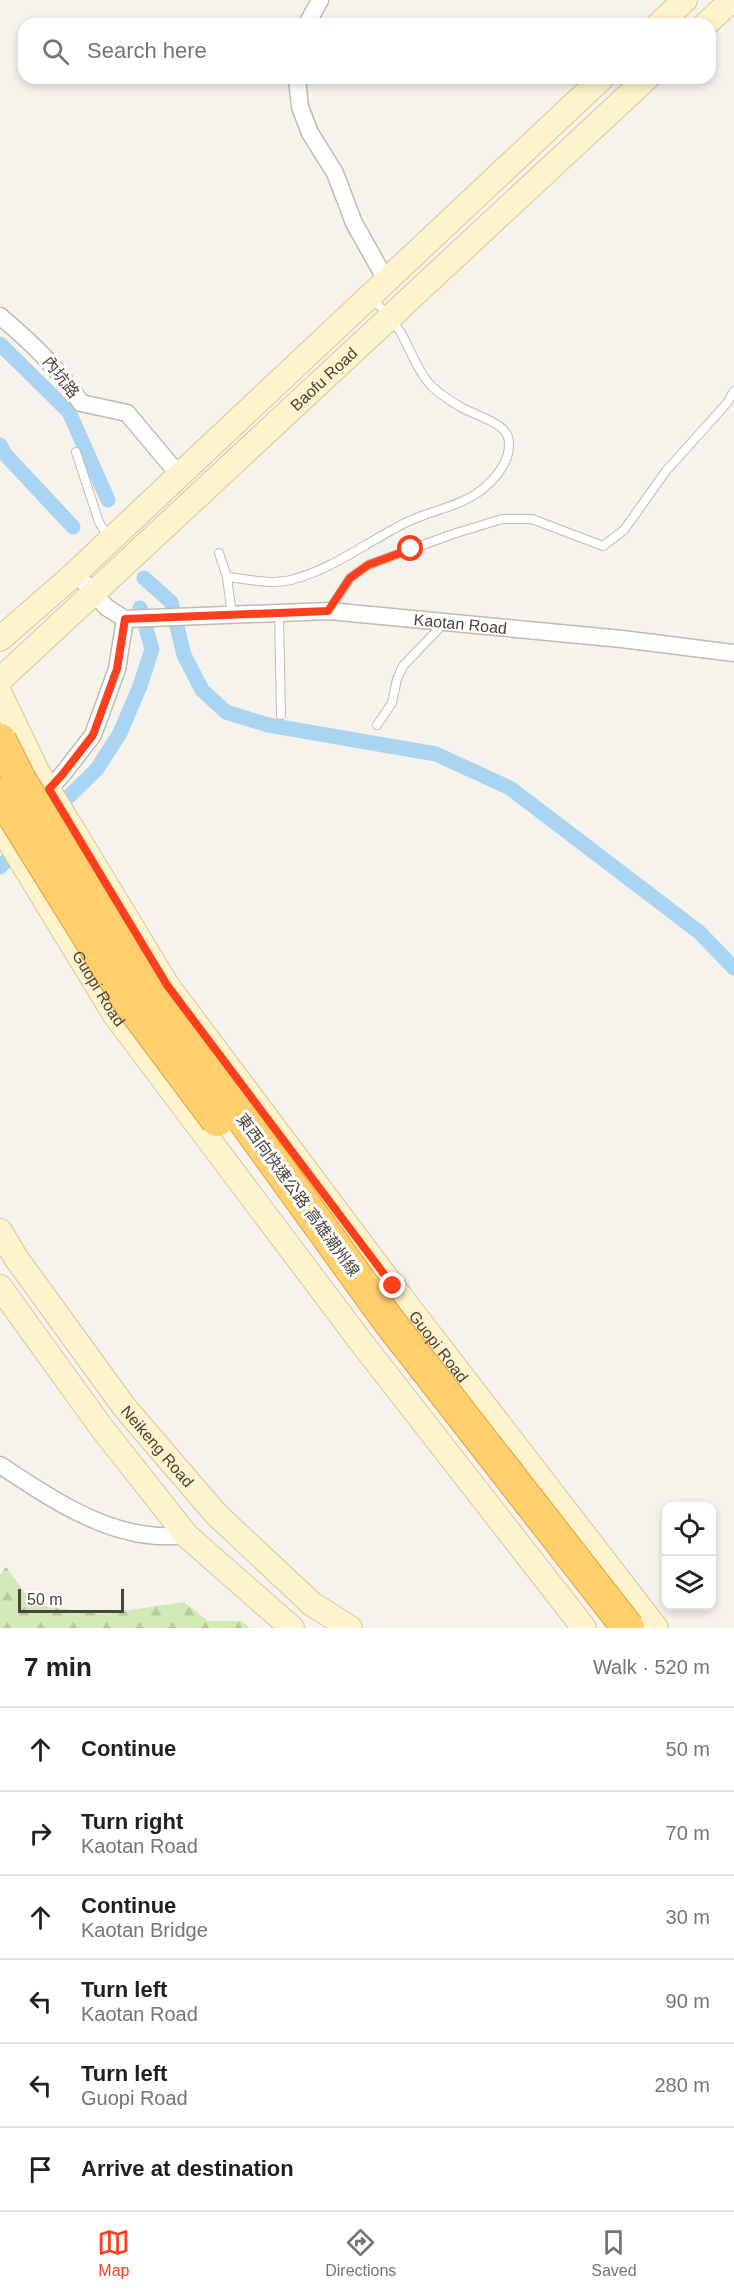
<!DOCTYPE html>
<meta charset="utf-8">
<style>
body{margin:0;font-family:Arial,"Noto Sans TC",sans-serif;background:#f2f2f2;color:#202124}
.controls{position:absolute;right:18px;bottom:18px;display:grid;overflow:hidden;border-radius:12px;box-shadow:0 3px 9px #0003}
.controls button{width:54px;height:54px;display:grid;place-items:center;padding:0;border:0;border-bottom:2px solid #e0e0e0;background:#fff;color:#202124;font:30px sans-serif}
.scale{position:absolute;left:18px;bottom:15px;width:106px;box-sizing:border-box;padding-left:6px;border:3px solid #4b4439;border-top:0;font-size:16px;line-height:21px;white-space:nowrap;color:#4b4439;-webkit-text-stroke:4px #fff;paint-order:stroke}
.stop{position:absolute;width:18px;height:18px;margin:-14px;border:4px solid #fc3f1d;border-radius:50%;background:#fff}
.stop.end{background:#fc3f1d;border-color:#fff;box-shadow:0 2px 6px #0008}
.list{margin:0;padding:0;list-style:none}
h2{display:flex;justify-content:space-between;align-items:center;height:78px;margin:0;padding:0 24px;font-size:26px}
h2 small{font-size:20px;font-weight:400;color:#757577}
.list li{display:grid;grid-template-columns:39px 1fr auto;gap:18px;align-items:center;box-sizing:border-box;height:84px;padding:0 24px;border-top:2px solid #e0e0e0}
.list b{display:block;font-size:22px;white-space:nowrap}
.list p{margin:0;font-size:20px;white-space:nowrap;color:#757577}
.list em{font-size:20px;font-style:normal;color:#757577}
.icon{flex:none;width:33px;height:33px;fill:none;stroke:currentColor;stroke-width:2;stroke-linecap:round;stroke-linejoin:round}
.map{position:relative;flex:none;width:734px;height:1628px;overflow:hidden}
.search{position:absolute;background:#fff;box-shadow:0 3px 9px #0003;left:18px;right:18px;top:18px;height:66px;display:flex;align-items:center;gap:15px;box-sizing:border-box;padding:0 21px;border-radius:18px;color:#757577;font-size:22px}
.sheet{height:582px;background:#fff}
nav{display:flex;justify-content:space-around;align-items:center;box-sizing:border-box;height:84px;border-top:2px solid #e0e0e0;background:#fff;font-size:16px;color:#757577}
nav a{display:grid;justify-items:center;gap:3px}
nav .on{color:#fc3f1d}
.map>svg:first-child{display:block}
</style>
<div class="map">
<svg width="734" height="1628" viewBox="0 0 734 1628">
<defs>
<pattern id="forest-firs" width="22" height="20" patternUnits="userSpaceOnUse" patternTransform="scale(1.5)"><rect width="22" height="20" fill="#d2eab5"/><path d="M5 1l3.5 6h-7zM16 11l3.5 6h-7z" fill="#b6ca9c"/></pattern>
</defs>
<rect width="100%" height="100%" fill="#f6f3ec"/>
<polygon fill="url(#forest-firs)" points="6,1567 34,1605 103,1614 184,1602 208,1621 241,1621 250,1628 0,1628 0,1575"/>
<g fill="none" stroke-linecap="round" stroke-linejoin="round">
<g stroke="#a9d4f2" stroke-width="15">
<polyline points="0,344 69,412 108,500"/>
<polyline points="0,445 5,454 73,527"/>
<polyline points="144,578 171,602 184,655 202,690 226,712 268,725 436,754 510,788 699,932 734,968"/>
<polyline points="54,811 97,769 120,733 140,686 152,649 140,608"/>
<polyline points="0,867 21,846"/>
</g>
<g stroke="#c2bbae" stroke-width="10">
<g id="lane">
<polyline points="76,452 99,522 108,537"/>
<polyline points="219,553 227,577 232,615"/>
<path d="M227,577C247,579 271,585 291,580C333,569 367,542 405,523C431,510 461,507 484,488C498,476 513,457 508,437C504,422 471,414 459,406C419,383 421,370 401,333C393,320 382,309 372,298"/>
<polyline points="329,611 350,578 368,565 453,534 502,519 532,519 603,546 624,530 666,471 727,403 734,391"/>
<polyline points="279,614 281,715"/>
<polyline points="377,725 392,703 397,679 403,666 444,623"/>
</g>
</g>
<g stroke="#c2bbae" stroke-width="19">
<g id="street">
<polyline points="307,24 320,0"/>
<polyline points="297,78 300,107 310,133 335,173 354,223 386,280"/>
<path d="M0,316C32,343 58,368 81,403L127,413L179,475"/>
<path id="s1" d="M76,573L106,607L125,619L329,611L622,639L734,653"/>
<polyline points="41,797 62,775 93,735 117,669 125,619"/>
<path d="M0,1465C39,1491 85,1522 131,1532C150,1537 168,1536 187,1536"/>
</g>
</g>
<g stroke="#d6c79b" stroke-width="26">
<g id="secondary">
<polyline points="659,24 685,0"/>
<polyline points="706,24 732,0"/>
<polyline points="0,639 71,577 602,78"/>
<path id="s2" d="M0,680L647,78"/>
<path id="s3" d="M0,694L37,771L167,985L407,1305L656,1628"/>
<path id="s4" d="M0,826L115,1015L361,1342L584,1628"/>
<path id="s5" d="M0,1231L16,1258L125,1408L216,1514L312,1604L350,1628"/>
<polyline points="0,1287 101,1427 187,1536 292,1628"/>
</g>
</g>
<use href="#lane" stroke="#fff" stroke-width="8"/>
<use href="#street" stroke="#fff" stroke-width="16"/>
<use href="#secondary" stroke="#fff3cd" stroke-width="24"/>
<g stroke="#e0a43c" stroke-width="34" stroke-linecap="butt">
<g id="highway-bridge">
<polyline points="0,740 20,780 152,993 388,1320 628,1628"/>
<polyline points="0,794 131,1005 217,1120"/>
</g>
</g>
<use href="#highway-bridge" stroke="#ffcf6e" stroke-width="32"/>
</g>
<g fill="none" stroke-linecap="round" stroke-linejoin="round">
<polyline stroke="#fc3f1d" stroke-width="8" points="393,1286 167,985 49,789 62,775 93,735 117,669 125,619 328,611 350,578 368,565 411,549"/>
</g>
<g text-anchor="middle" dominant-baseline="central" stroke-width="6" stroke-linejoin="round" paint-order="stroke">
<g font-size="16" fill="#4b4439" stroke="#fff">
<text transform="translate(61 377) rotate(52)">內坑路</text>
<text stroke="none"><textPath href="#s2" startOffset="442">Baofu Road</textPath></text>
<text stroke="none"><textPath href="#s1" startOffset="404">Kaotan Road</textPath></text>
<text stroke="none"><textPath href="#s4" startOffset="190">Guopi Road</textPath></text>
<text transform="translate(298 1195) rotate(54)">東西向快速公路 高雄潮州線</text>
<text stroke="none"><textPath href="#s3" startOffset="788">Guopi Road</textPath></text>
<text stroke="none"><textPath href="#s5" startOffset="267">Neikeng Road</textPath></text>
</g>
</g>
</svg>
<div class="controls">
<button><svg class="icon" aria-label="locate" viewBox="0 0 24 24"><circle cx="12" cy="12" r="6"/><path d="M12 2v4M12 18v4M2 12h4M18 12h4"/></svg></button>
<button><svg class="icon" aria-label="layers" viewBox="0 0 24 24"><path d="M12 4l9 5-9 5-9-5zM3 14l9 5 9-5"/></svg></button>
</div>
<div class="scale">50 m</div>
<div class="stop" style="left:411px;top:549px"></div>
<div class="stop end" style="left:393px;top:1286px"></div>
<div class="search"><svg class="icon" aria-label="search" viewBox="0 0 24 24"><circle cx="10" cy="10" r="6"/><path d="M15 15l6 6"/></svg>Search here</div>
</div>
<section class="sheet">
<h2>7 min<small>Walk · 520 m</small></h2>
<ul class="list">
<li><svg class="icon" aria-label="ahead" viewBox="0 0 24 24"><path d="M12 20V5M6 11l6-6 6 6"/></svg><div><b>Continue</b></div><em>50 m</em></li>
<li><svg class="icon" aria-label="right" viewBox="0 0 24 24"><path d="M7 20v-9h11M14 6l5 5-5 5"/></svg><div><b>Turn right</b><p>Kaotan Road</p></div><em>70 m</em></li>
<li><svg class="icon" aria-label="ahead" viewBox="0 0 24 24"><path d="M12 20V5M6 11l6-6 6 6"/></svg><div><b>Continue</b><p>Kaotan Bridge</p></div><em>30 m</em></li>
<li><svg class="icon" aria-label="left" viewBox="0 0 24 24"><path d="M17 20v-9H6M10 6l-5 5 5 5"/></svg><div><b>Turn left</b><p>Kaotan Road</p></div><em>90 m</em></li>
<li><svg class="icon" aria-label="left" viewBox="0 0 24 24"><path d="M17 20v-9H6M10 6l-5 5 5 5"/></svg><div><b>Turn left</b><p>Guopi Road</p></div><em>280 m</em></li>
<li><svg class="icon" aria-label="arrive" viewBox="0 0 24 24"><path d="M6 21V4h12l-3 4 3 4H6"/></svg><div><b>Arrive at destination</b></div></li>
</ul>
</section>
<nav>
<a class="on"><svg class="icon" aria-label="map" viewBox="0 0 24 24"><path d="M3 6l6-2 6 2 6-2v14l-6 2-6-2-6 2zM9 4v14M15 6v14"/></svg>Map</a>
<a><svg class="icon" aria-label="directions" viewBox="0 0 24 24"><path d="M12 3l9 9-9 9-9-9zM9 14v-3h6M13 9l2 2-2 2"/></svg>Directions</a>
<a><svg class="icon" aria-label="saved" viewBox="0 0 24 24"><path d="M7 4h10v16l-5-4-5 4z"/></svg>Saved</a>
</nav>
